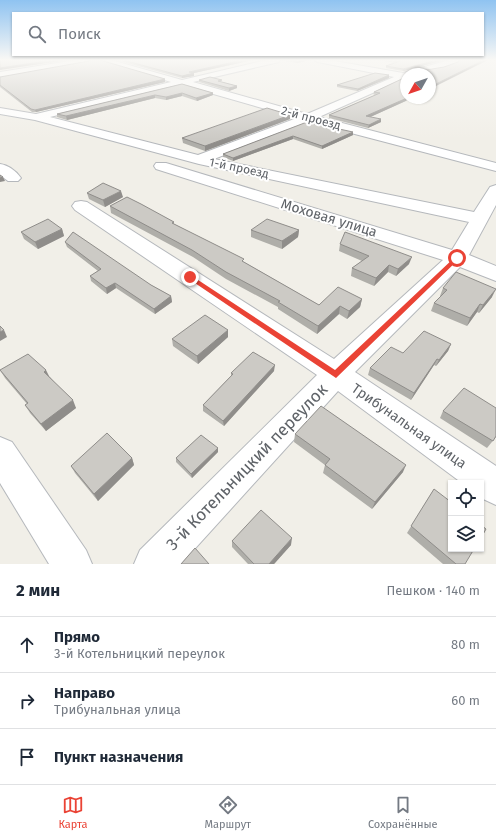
<!DOCTYPE html>
<html lang="ru">
<meta charset="utf-8">
<style>
body{margin:0;font-family:"Fira Sans",sans-serif;background:#f2f2f3;color:#1f2937}
.controls{position:absolute;right:12px;bottom:12px;display:grid;overflow:hidden;border-radius:0px;box-shadow:0 1px 3px #0004}
.controls button{width:36px;height:36px;display:grid;place-items:center;padding:0;border:0;border-bottom:1px solid #e0e1e3;background:#fff;color:#1f2937;font:20px sans-serif}
.compass{position:absolute;left:400px;top:68px;width:36px;height:36px;border-radius:50%;background:#fff;box-shadow:0 1px 3px #0004;rotate:230deg}
.stop{position:absolute;width:12px;height:12px;margin:-9px;border:3px solid #ea4335;border-radius:50%;background:#fff}
.stop.end{background:#ea4335;border-color:#fff;box-shadow:0 1px 4px #0008}
.list{margin:0;padding:0;list-style:none}
h2{display:flex;justify-content:space-between;align-items:center;height:52px;margin:0;padding:0 16px;font-size:17px}
h2 small{font-size:13px;font-weight:400;color:#747a83}
.list li{display:grid;grid-template-columns:26px 1fr auto;gap:12px;align-items:center;box-sizing:border-box;height:56px;padding:0 16px;border-top:1px solid #e0e1e3}
.list b{display:block;font-size:15px;white-space:nowrap}
.list p{margin:0;font-size:13px;white-space:nowrap;color:#747a83}
.list em{font-size:13px;font-style:normal;color:#747a83}
.icon{flex:none;width:22px;height:22px;fill:none;stroke:currentColor;stroke-width:2;stroke-linecap:round;stroke-linejoin:round}
.map{position:relative;flex:none;width:496px;height:564px;overflow:hidden}
.search{position:absolute;background:#fff;box-shadow:0 1px 3px #0004;left:12px;right:12px;top:12px;height:44px;display:flex;align-items:center;gap:10px;box-sizing:border-box;padding:0 14px;border-radius:0px;color:#747a83;font-size:15px}
.sheet{height:220px;background:#fff}
nav{display:flex;justify-content:space-around;align-items:center;box-sizing:border-box;height:56px;border-top:1px solid #e0e1e3;background:#fff;font-size:11px;color:#747a83}
nav a{display:grid;justify-items:center;gap:2px}
nav .on{color:#ea4335}
.map>svg:first-child{display:block}
</style>
<div class="map">
<svg width="496" height="564" viewBox="0 0 496 564">
<rect width="100%" height="100%" fill="#f1efe8"/>
<g fill="none" stroke-linecap="round" stroke-linejoin="round">
<g stroke="#b5b8bc" stroke-width="2">
<g id="minor">
<polygon points="76,60 93,60 89,62 0,78 0,72"/>
<path d="M99,60H111L182,80L267,60H280L279,62L193,82L307,114L394,77L318,62L314,60H329L403,73L449,60H460C453,67 417,74 406,74V78L319,117L496,163V171L309,122L214,159L474,212L490,187L496,185V205L469,255L496,266V281L460,267L355,372L496,466V505L481,498V483H462L338,391L181,564H134L140,550L317,375L75,210L72,206L75,202L81,201L87,202L334,359L443,260L156,169L154,166L156,163H166L452,250L469,222L199,164L35,120L0,114V108L36,114L171,82ZM182,85L297,118L198,155L50,117Z"/>
<path d="M0,164C8,165 16,171 21,178L18,181H8L0,175Z"/>
<polygon points="0,437 12,442 86,550 92,564 49,564 0,483"/>
</g>
</g>
<use href="#minor" fill="#fff" fill-rule="evenodd"/>
</g>
<g fill="#afaea9">
<polygon points="116,60 253,60 194,73 194,76 182,78"/>
<polygon points="279,60 310,60 297,63"/>
<polygon points="378,60 444,60 403,71 386,68 386,66 395,63"/>
<polygon points="389,75 389,78 357,91 337,87 337,85"/>
<polygon points="0,77 165,79 165,82 36,112 32,112 0,87"/>
<polygon points="406,77 406,101 370,117 381,122 368,128 329,118 329,115 375,95 373,94 374,92"/>
<polygon points="199,80 222,82 237,86 237,88 229,91 199,82"/>
<polygon points="182,84 213,93 213,95 197,101 182,96 166,100 155,98 67,120 57,117 57,114"/>
<polygon points="290,115 290,119 205,151 183,143 182,138"/>
<polygon points="307,122 353,135 322,149 293,139 233,161 223,157 223,154"/>
<polygon points="87,193 123,197 105,207 89,199"/>
<polygon points="110,206 174,222 174,224 244,262 319,305 362,299 360,307 347,319 339,314 317,334 278,309 278,307 226,279 193,257 111,213"/>
<polygon points="62,229 64,236 38,249 24,239 21,232"/>
<polygon points="251,230 299,230 298,237 282,249 251,237"/>
<polygon points="65,242 151,285 171,296 172,302 155,314 116,288 107,294 91,281 90,276 98,271 67,247"/>
<polygon points="340,244 409,264 396,276 388,272 374,286 351,276 352,268 362,261 339,251"/>
<polygon points="443,288 492,297 479,313 477,312 467,326 431,311 434,303 441,296 440,296"/>
<polygon points="228,330 228,337 198,364 173,346 172,339"/>
<polygon points="451,344 448,351 436,366 434,365 411,400 368,375 370,368 403,353"/>
<polygon points="0,370 50,377 76,408 46,431 30,413 25,405 27,404 5,378"/>
<polygon points="274,371 224,426 203,411 203,405 231,376 231,373"/>
<polygon points="443,411 496,437 487,448 440,418"/>
<polygon points="295,434 403,472 372,509 323,473 325,465 294,442"/>
<polygon points="218,452 192,478 176,462 176,458"/>
<polygon points="132,458 134,465 98,501 75,473 71,466"/>
<polygon points="434,489 465,564 443,564 407,533"/>
<polygon points="232,541 291,545 274,564 248,564 232,547"/>
</g>
<g fill="#8f8d8a">
<polygon points="53,60 68,60 0,70 0,68"/>
<polygon points="243,60 253,60 194,73 194,76 182,78 182,76 189,72"/>
<polygon points="302,60 310,60 297,63 297,61"/>
<polygon points="437,60 444,60 403,71 403,69"/>
<polygon points="484,60 488,60 430,89 430,87"/>
<polygon points="389,75 389,78 357,91 358,89"/>
<polygon points="165,79 165,82 36,112 35,110"/>
<polygon points="237,86 237,88 229,91 229,88"/>
<polygon points="182,93 182,96 166,100 166,97"/>
<polygon points="213,93 213,95 197,101 196,98"/>
<polygon points="155,95 155,98 67,120 66,116"/>
<polygon points="407,98 412,98 366,119 366,116"/>
<polygon points="290,115 290,119 205,151 205,146"/>
<polygon points="381,119 381,122 368,128 369,125"/>
<polygon points="353,132 353,135 322,149 322,146"/>
<polygon points="293,136 293,139 233,161 233,158"/>
<polygon points="3,177 5,181 0,182 0,178"/>
<polygon points="121,191 123,197 105,207 103,200"/>
<polygon points="62,229 64,236 38,249 35,242"/>
<polygon points="299,230 298,237 282,249 282,241"/>
<polygon points="412,257 409,264 396,276 398,269"/>
<polygon points="389,265 388,272 374,286 376,278"/>
<polygon points="115,283 116,288 107,294 106,288"/>
<polygon points="496,289 492,297 479,313 483,305"/>
<polygon points="171,296 172,302 155,314 154,309"/>
<polygon points="362,299 360,307 347,319 349,311"/>
<polygon points="480,304 477,312 467,326 470,318"/>
<polygon points="340,306 339,314 317,334 318,326"/>
<polygon points="4,330 7,337 0,341 0,332"/>
<polygon points="228,330 228,337 198,364 197,356"/>
<polygon points="451,344 448,351 436,366 439,360"/>
<polygon points="437,359 434,365 411,400 414,393"/>
<polygon points="275,365 274,371 224,426 223,421"/>
<polygon points="46,370 50,378 44,372"/>
<polygon points="73,400 76,408 46,431 41,424"/>
<polygon points="218,448 218,452 192,478 191,474"/>
<polygon points="132,458 134,465 98,501 94,494"/>
<polygon points="406,465 403,472 372,509 375,502"/>
<polygon points="292,538 291,545 274,564 269,564"/>
</g>
<g fill="#cccac5" stroke="#8f8d8a">
<polygon points="0,60 53,60 0,68"/>
<polygon points="90,60 100,60 165,79 35,110 31,109 0,85 0,77 89,61"/>
<polygon points="123,60 243,60 189,72 194,73 182,76"/>
<polygon points="291,60 302,60 297,61"/>
<polygon points="391,60 437,60 403,69 386,66 400,61"/>
<polygon points="459,60 484,60 430,87 430,74 408,74 408,73 444,67 458,62"/>
<polygon points="375,73 389,75 358,89 337,85"/>
<polygon points="210,77 222,80 218,81 237,86 229,88 199,80"/>
<polygon points="406,77 406,98 407,98 366,116 381,119 369,125 329,115 380,93 374,92"/>
<polygon points="182,84 213,93 196,98 182,93 166,97 155,95 66,116 57,114"/>
<polygon points="267,108 290,115 205,146 182,138"/>
<polygon points="307,122 353,132 322,146 293,136 233,158 223,154"/>
<polygon points="0,175 3,177 0,178"/>
<polygon points="103,183 121,191 103,200 87,193"/>
<polygon points="127,197 141,204 174,222 172,223 244,259 242,261 319,305 338,287 362,299 349,311 340,306 318,326 278,302 280,301 226,272 192,250 110,206"/>
<polygon points="48,219 62,229 35,242 21,232"/>
<polygon points="267,219 299,230 282,241 251,230"/>
<polygon points="73,232 151,285 171,296 154,309 115,283 106,288 90,276 101,269 65,242"/>
<polygon points="345,232 412,257 398,269 389,265 376,278 352,268 369,256 340,244"/>
<polygon points="456,272 496,289 483,305 480,304 470,318 434,303 447,290 443,288"/>
<polygon points="205,315 228,330 197,356 172,339"/>
<polygon points="0,326 4,330 0,332"/>
<polygon points="424,331 451,344 439,360 437,359 414,393 370,368 391,347 403,353"/>
<polygon points="253,352 275,365 223,421 203,405 233,374 231,373"/>
<polygon points="28,354 46,370 44,372 73,400 41,424 25,405 28,403 0,370"/>
<polygon points="464,388 496,408 496,436 493,441 443,411"/>
<polygon points="321,406 406,465 375,502 325,465 330,459 295,434"/>
<polygon points="107,433 132,458 94,494 71,466"/>
<polygon points="201,435 218,448 191,474 176,458"/>
<polygon points="434,489 451,502 451,549 474,549 465,564 456,564 411,526"/>
<polygon points="261,510 292,538 269,564 254,564 232,541"/>
<polygon points="481,525 486,529 481,538"/>
<polygon points="195,548 209,564 181,564"/>
</g>
<linearGradient id="sky" x2="0" y2="1"><stop stop-color="#8fc3f1"/><stop offset="0.43" stop-color="#f9f8f5"/><stop offset="1" stop-color="#f9f8f5" stop-opacity="0"/></linearGradient>
<rect width="496" height="139" fill="url(#sky)"/>
<polygon fill="#ea4335" points="455,257 460,258 336,378 186,277 192,276 335,370"/>
<g text-anchor="middle" dominant-baseline="central" stroke-width="4" stroke-linejoin="round" paint-order="stroke">
<g font-size="12" fill="#5f6368" stroke="#fff">
<text transform="translate(311 118) rotate(15)">2-й проезд</text>
<text transform="translate(239 168) rotate(12)">1-й проезд</text>
</g>
<g font-size="14" fill="#5f6368" stroke="#fff">
<text transform="translate(329 218) rotate(17)">Моховая улица</text>
<text transform="translate(409 426) rotate(35)">Трибунальная улица</text>
</g>
<g font-size="17" fill="#5f6368" stroke="#fff">
<text transform="translate(247 467) rotate(-46)">3-й Котельницкий переулок</text>
</g>
</g>
</svg>
<div class="controls">
<button><svg class="icon" aria-label="locate" viewBox="0 0 24 24"><circle cx="12" cy="12" r="6"/><path d="M12 2v4M12 18v4M2 12h4M18 12h4"/></svg></button>
<button><svg class="icon" aria-label="layers" viewBox="0 0 24 24"><path d="M12 4l9 5-9 5-9-5zM3 14l9 5 9-5"/></svg></button>
</div>
<svg class="compass" viewBox="-18 -18 36 36"><path d="M0-13l5 13h-10z" fill="#e53935"/><path d="M0 13l5-13h-10z" fill="#747a83"/></svg>
<div class="stop" style="left:457px;top:258px"></div>
<div class="stop end" style="left:190px;top:277px"></div>
<div class="search"><svg class="icon" aria-label="search" viewBox="0 0 24 24"><circle cx="10" cy="10" r="6"/><path d="M15 15l6 6"/></svg>Поиск</div>
</div>
<section class="sheet">
<h2>2 мин<small>Пешком · 140 m</small></h2>
<ul class="list">
<li><svg class="icon" aria-label="ahead" viewBox="0 0 24 24"><path d="M12 20V5M6 11l6-6 6 6"/></svg><div><b>Прямо</b><p>3-й Котельницкий переулок</p></div><em>80 m</em></li>
<li><svg class="icon" aria-label="right" viewBox="0 0 24 24"><path d="M7 20v-9h11M14 6l5 5-5 5"/></svg><div><b>Направо</b><p>Трибунальная улица</p></div><em>60 m</em></li>
<li><svg class="icon" aria-label="arrive" viewBox="0 0 24 24"><path d="M6 21V4h12l-3 4 3 4H6"/></svg><div><b>Пункт назначения</b></div></li>
</ul>
</section>
<nav>
<a class="on"><svg class="icon" aria-label="map" viewBox="0 0 24 24"><path d="M3 6l6-2 6 2 6-2v14l-6 2-6-2-6 2zM9 4v14M15 6v14"/></svg>Карта</a>
<a><svg class="icon" aria-label="directions" viewBox="0 0 24 24"><path d="M12 3l9 9-9 9-9-9zM9 14v-3h6M13 9l2 2-2 2"/></svg>Маршрут</a>
<a><svg class="icon" aria-label="saved" viewBox="0 0 24 24"><path d="M7 4h10v16l-5-4-5 4z"/></svg>Сохранённые</a>
</nav>
